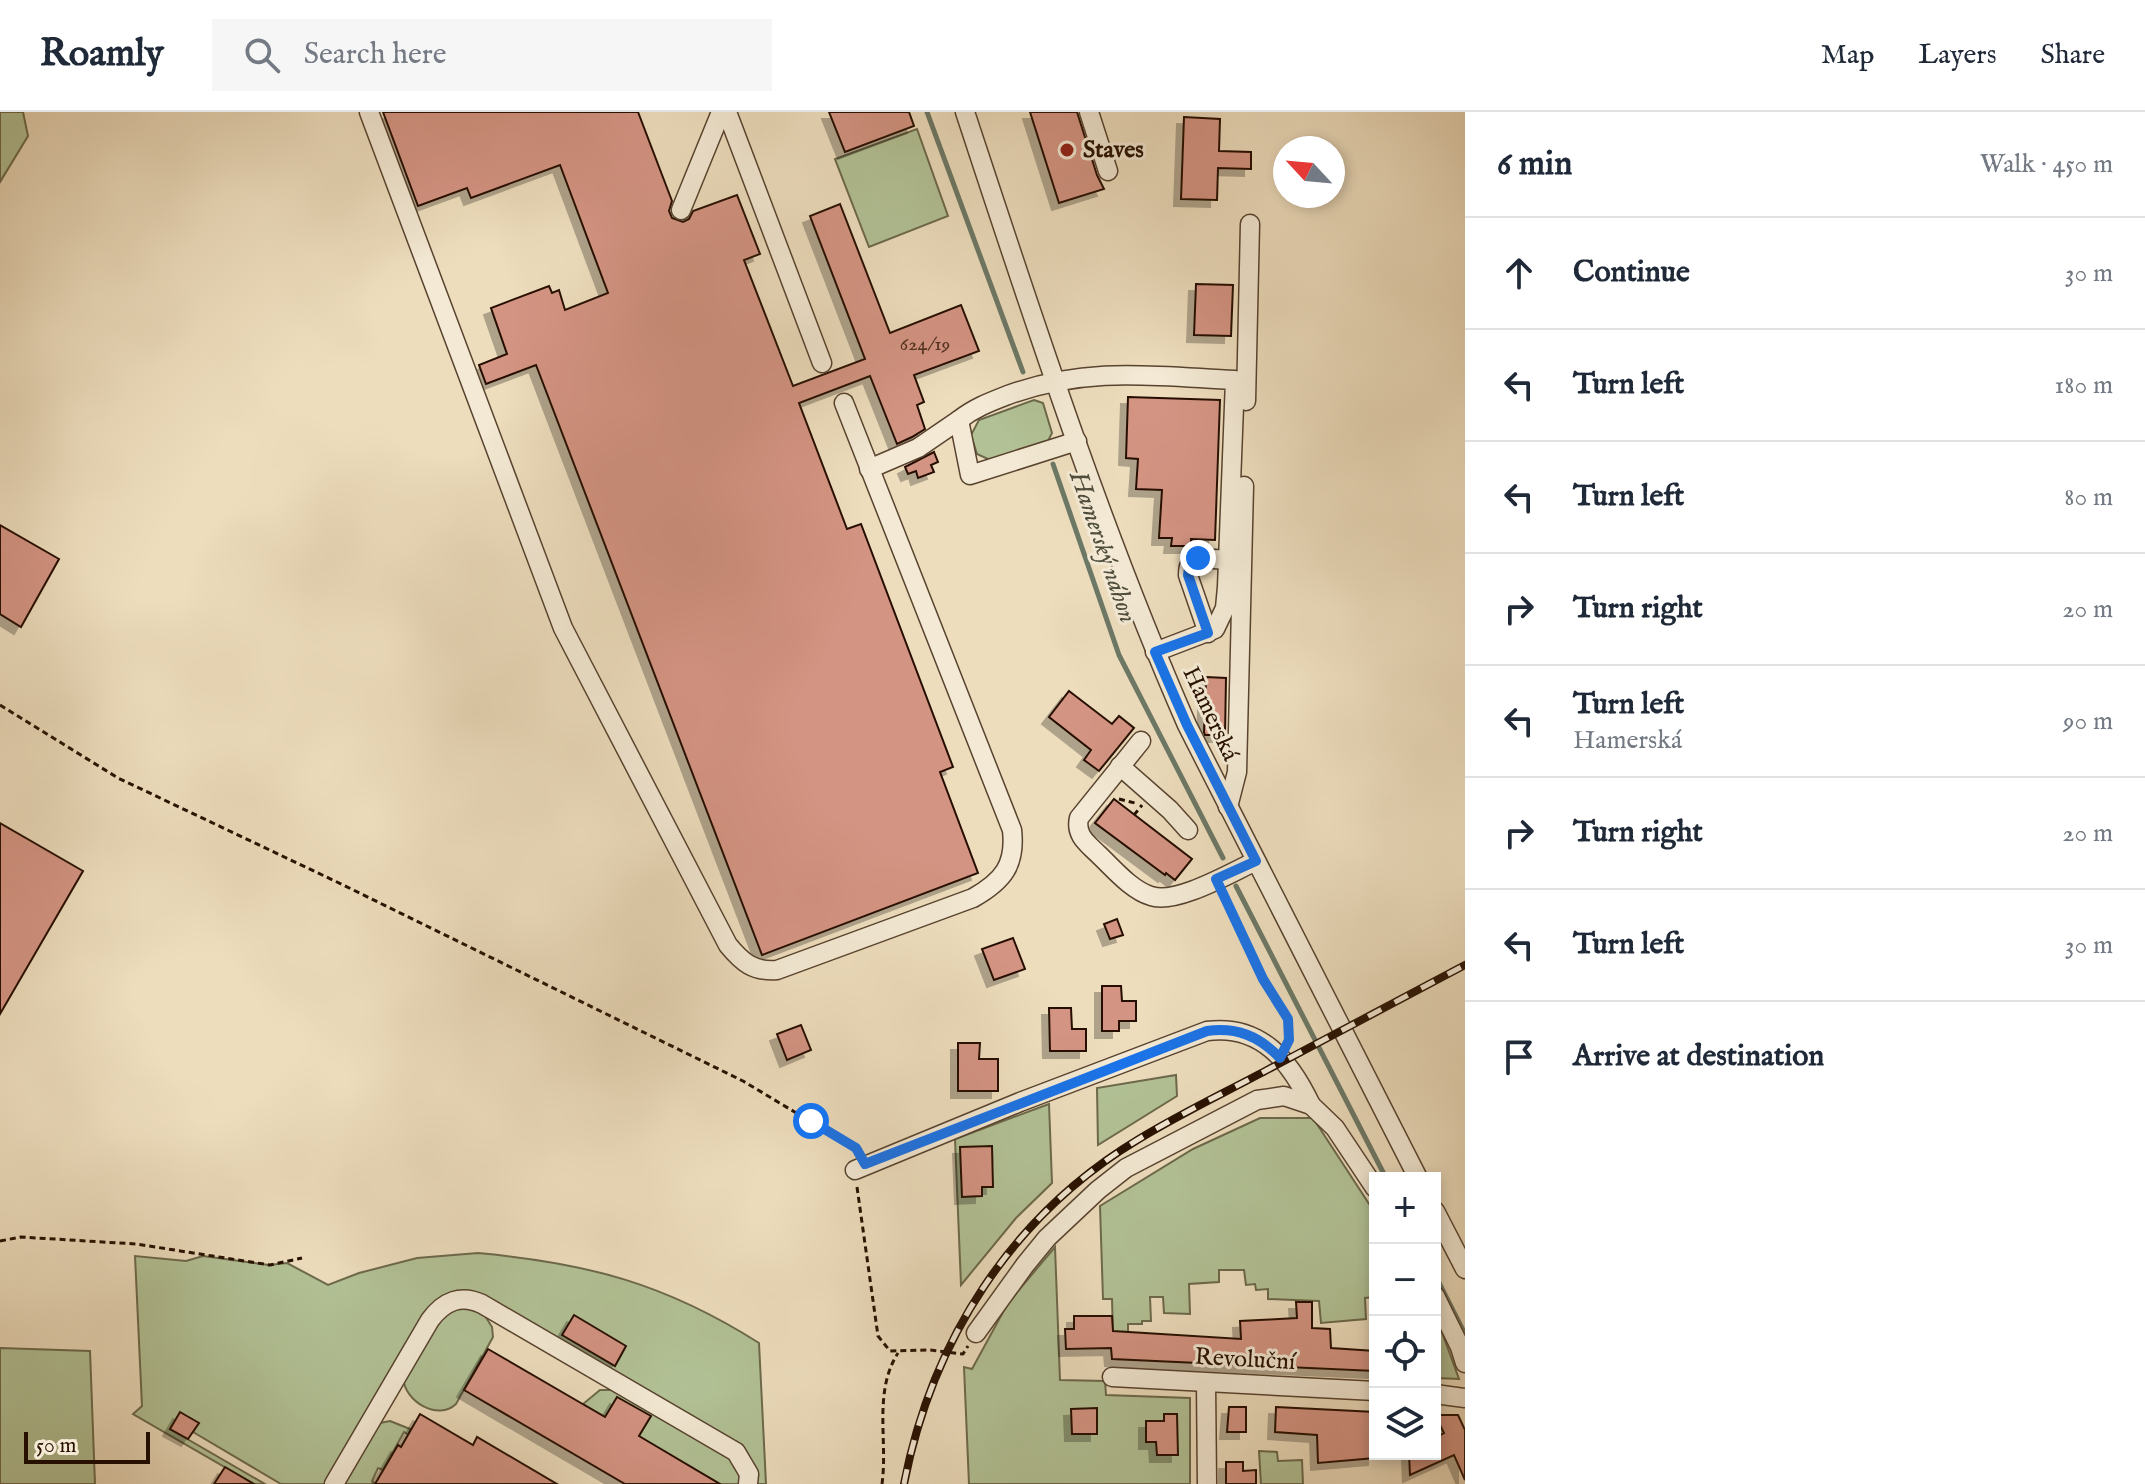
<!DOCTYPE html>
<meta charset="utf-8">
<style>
body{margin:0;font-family:"IM FELL English",serif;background:#f6f6f7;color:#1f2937}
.controls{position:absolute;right:24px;bottom:24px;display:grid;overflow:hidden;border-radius:0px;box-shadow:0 4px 12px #0003}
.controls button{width:72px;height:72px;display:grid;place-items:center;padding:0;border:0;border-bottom:2px solid #e0e1e3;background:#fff;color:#1f2937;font:40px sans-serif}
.compass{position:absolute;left:1273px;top:24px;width:72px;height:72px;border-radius:50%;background:#fff;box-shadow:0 4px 12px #0003;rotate:296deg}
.scale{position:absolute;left:24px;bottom:20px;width:126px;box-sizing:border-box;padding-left:8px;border:4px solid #271000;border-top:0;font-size:22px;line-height:28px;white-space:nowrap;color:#271000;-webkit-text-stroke:6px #f3e9d4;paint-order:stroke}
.stop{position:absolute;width:24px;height:24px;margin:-18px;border:6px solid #1a73e8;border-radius:50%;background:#fff}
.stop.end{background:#1a73e8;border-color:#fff;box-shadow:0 2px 8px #0008}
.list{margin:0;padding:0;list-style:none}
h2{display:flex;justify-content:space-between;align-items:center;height:104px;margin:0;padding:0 32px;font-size:34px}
h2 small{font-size:26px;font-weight:400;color:#747a83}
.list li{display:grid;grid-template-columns:52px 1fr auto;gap:24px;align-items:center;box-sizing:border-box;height:112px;padding:0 32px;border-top:2px solid #e0e1e3}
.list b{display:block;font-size:30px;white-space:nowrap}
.list p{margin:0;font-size:26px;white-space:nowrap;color:#747a83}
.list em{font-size:26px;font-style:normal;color:#747a83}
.icon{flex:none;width:44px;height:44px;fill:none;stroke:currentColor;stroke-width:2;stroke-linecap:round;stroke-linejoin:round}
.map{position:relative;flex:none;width:1465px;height:1372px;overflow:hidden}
header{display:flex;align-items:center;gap:48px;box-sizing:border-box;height:112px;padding:0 40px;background:#fff;border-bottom:2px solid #e0e1e3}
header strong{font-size:38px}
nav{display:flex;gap:44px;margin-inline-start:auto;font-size:28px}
.search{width:560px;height:72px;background:#f6f6f7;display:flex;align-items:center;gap:20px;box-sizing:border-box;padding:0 28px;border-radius:0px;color:#747a83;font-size:30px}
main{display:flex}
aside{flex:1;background:#fff}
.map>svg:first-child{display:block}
</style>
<header>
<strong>Roamly</strong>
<div class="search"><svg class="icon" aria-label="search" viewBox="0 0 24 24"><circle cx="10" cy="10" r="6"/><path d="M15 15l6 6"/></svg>Search here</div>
<nav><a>Map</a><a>Layers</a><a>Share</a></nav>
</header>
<main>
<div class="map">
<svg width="1465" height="1372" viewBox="0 0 1465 1372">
<defs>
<filter id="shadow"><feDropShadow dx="-7" dy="7" stdDeviation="0" flood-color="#0004"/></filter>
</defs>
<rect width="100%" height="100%" fill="#edddbd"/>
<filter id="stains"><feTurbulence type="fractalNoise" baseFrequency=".0025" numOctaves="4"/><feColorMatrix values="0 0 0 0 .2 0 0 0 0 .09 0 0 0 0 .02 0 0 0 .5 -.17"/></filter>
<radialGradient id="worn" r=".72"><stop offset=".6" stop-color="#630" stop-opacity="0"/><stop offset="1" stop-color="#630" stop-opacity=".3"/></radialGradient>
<g fill="#b2c296" stroke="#6c694b" stroke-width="2">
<polygon points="0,0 23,0 28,24 0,70"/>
<polygon points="917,17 948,104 869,135 835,47"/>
<polygon points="1034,288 1043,291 1052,321 1048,329 990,348 977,342 971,323 979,308"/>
<polygon points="1176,963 1177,984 1098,1033 1097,976"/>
<polygon points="1049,992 1052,1071 1016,1106 961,1173 955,1027"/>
<polygon points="1260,1006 1313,1006 1375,1101 1375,1185 1365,1186 1366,1207 1321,1211 1319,1189 1268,1187 1268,1177 1256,1178 1255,1172 1246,1173 1244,1158 1219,1158 1219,1170 1189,1172 1190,1202 1164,1201 1163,1185 1150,1185 1151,1209 1142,1209 1142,1212 1128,1212 1128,1222 1113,1222 1112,1187 1103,1187 1100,1094 1193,1037"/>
<polygon points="1055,1135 1060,1268 1105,1269 1106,1283 1190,1286 1190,1372 969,1372 964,1255 972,1257 1008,1191"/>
<path d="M478,1141C588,1151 666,1172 759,1231L766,1372H753V1356L459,1181L328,1372H281L193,1320L198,1311L180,1301L170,1317L265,1372H254L133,1302L142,1294L135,1144L186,1149L203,1144L269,1153L287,1151L328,1173L359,1161L417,1146Z"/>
<path d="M457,1192L482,1199L492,1215L493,1225L456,1292C438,1309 405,1290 403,1266L436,1207Z"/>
<polygon points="1435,1201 1459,1267 1435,1266"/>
<polygon points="0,1236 90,1239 95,1372 0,1372"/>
<polygon points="600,1278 616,1278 738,1350 743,1372 720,1372 583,1292"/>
<polygon points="390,1309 410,1317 409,1323 404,1320 383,1358 378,1356 372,1369 375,1372 340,1372 380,1311"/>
<polygon points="1259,1339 1277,1340 1278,1349 1302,1348 1303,1372 1261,1372"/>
</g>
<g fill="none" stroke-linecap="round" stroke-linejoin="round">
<g stroke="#6c7866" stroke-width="5">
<polyline points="927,0 1023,260"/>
<polyline points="1053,352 1119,543 1223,746"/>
<polyline points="1236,774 1386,1066"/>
<polyline points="1435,1163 1465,1222"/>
</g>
</g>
<g fill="#d49483" stroke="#271000" stroke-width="2" filter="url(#shadow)">
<polygon points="383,0 638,0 672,89 669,99 672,106 683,110 689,107 693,99 737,83 760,142 744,148 793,274 865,247 810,104 840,92 890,221 961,193 979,239 914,263 924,290 917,293 925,317 912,325 897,332 870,264 799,291 847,417 861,412 953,655 940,660 978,761 762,843 536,253 486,272 479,253 507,242 491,196 549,174 552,181 559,178 565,198 608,181 560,53 471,86 467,76 418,94"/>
<polygon points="829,0 909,0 914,14 845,40"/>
<polygon points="1030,0 1077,0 1097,63 1104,77 1059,91"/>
<polygon points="1184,5 1220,7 1219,39 1251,40 1251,57 1218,56 1217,88 1181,87"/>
<polygon points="1196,172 1233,173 1231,224 1194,223"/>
<polygon points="1128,285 1220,288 1215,428 1191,427 1191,434 1171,434 1172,426 1159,426 1162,378 1136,377 1138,347 1126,346"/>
<polygon points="934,340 938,350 931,353 934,360 918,366 916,359 908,362 905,355"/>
<polygon points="0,413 59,447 21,515 0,502"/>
<polygon points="1206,565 1226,566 1225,623 1205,623 1204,620"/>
<polygon points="1069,579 1112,612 1119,604 1134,616 1099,659 1084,648 1091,638 1049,605"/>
<polygon points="1114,687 1192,747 1175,768 1166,761 1165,763 1095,711"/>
<polygon points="0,711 83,759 0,902"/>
<polygon points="1117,807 1123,823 1110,827 1104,812"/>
<polygon points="1013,826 1025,857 994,868 982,837"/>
<polygon points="1102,874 1121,874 1122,889 1136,889 1136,909 1119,909 1119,919 1102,919"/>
<polygon points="1049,896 1071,896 1072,917 1086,917 1086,939 1050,939"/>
<polygon points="801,913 811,938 787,948 777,922"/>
<polygon points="958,931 980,931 979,947 998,947 998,979 958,979"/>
<polygon points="992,1034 993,1075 982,1075 982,1084 962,1085 960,1035"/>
<polygon points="1296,1190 1312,1190 1312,1216 1330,1217 1331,1236 1375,1239 1375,1259 1112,1247 1111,1236 1066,1237 1065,1217 1074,1217 1074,1204 1112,1204 1113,1219 1241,1227 1240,1209 1297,1206"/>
<polygon points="574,1203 626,1234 615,1254 562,1223"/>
<polygon points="488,1237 605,1305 617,1285 651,1304 639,1324 720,1372 625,1372 464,1278"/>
<polygon points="1229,1295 1246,1295 1246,1320 1227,1320"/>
<polygon points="1276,1295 1375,1300 1375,1346 1318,1351 1317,1323 1275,1320"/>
<polygon points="1097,1296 1097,1322 1072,1322 1071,1297"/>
<polygon points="180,1300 199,1311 188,1327 170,1317"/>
<polygon points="420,1302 473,1333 477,1325 557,1372 375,1372 398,1333 401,1335"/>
<polygon points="1164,1302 1177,1302 1178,1343 1157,1343 1156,1330 1146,1330 1146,1309 1164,1309"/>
<polygon points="1435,1303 1458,1303 1465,1318 1465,1368 1454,1343 1410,1363 1409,1342 1435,1342 1435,1326 1444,1321"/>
<polygon points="1226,1350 1243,1350 1243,1359 1256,1358 1256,1372 1226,1372"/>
<polygon points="225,1355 254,1372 214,1372"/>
</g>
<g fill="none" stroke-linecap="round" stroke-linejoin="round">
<g stroke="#58432f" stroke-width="21">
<g id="minor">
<path d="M369,0L563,516L728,833C742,850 753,860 777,858L973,786C1003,769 1016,753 1012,718L844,291"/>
<polyline points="727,0 822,251"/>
<path d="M965,0C1033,206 1100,414 1187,613L1418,1066"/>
<polyline points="1089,0 1108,59"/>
<polyline points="681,98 721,0"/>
<polyline points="1246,289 1250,112"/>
<path d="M1077,329L970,363L959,308C974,296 990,290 1008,283C1087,254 1154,264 1235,268L1227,475L1225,496L1215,517L1155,540"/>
<polyline points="869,357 918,336 959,308"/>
<path d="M1208,521L1188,463C1188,455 1189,448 1198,446L1229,448"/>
<path d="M1141,629L1079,706C1075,723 1087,731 1098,742C1113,756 1131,778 1151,784C1176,793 1232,760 1256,749"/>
<polyline points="1120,654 1170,698 1188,718"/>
<polyline points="1228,695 1237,660 1244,374"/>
<path d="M855,1058L1020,990L1207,919C1261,912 1290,949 1311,993"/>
<polyline points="1435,1099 1465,1157"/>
<polyline points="1435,1184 1460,1235 1465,1251"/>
<polyline points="976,1221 1025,1153 1047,1126 1098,1078 1126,1056 1257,988 1284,984 1311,993 1335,1016 1375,1076"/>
<polyline points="1112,1265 1375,1279"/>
<polyline points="1206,1271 1207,1372"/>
<polyline points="1435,1282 1465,1286"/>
<path d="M334,1372L430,1208C444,1189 461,1182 482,1192L736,1340L749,1362L748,1372"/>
</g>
</g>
<g stroke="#271000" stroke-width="3" stroke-dasharray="6 4" stroke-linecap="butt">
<polyline points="0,593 118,666 337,770 743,969 858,1038"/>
<polyline points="1119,687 1135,691"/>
<polyline points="1134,703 1142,693"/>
<polyline points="1224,784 1263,867 1288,907 1289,928"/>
<polyline points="857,1075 878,1224 890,1239 930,1238 963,1242 968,1234"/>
<polyline points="0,1129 21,1125 136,1132 270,1153 302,1146"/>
<path d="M882,1372C888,1328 873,1280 898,1241"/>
</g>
<use href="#minor" stroke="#f3e9d4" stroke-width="18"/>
<g stroke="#271000" stroke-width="8">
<path id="rail" d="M904,1372C932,1228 1012,1103 1139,1027C1180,1002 1224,981 1267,958C1333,923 1399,888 1465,853"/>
</g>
<use href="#rail" stroke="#f3e9d4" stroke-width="5" stroke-dasharray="15" stroke-linecap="butt"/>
</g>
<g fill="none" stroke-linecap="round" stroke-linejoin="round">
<path stroke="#1a73e8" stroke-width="10" d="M811,1009L856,1036L865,1052L1207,919C1237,915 1259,924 1280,946L1289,928L1288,907L1263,867L1216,767L1256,749L1187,613L1155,540L1208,521L1188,463L1190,450L1198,446"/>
</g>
<circle fill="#8f2418" stroke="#f3e9d4" stroke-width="3" cx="1067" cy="38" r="8"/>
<g text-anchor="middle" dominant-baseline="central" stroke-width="6" stroke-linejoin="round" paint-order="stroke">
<g font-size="20" fill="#523121">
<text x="925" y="232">624/19</text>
</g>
<g font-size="24" font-weight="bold" fill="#271000" stroke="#f3e9d4" text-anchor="start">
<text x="1083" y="38">Staves</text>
</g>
<g font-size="24" fill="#271000" stroke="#f3e9d4">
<text transform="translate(1210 602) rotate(65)">Hamerská</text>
<text transform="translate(1245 1248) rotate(3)">Revoluční</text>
</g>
<g font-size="26" font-style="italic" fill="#4f4d3c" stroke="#f3e9d4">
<text transform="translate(1103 435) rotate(71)">Hamerský náhon</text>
</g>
</g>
<rect width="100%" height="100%" filter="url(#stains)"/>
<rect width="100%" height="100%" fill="url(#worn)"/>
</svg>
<div class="controls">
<button>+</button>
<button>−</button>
<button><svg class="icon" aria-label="locate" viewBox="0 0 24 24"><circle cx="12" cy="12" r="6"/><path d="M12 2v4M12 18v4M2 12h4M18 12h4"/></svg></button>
<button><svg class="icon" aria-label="layers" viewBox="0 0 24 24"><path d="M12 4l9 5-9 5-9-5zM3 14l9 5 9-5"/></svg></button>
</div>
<svg class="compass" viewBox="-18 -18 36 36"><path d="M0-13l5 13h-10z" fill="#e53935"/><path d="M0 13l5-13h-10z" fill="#747a83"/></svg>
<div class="scale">50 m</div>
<div class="stop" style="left:811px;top:1009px"></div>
<div class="stop end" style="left:1198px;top:446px"></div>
</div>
<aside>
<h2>6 min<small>Walk · 450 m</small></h2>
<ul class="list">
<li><svg class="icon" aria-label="ahead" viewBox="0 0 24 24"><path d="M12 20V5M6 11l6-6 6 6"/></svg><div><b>Continue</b></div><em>30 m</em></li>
<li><svg class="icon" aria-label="left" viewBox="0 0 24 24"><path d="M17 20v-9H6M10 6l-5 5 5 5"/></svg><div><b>Turn left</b></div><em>180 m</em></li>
<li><svg class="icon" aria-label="left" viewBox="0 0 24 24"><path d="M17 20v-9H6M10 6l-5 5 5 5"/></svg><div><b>Turn left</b></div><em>80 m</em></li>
<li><svg class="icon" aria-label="right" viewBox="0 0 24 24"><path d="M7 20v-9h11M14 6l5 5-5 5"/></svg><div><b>Turn right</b></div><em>20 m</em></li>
<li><svg class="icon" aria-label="left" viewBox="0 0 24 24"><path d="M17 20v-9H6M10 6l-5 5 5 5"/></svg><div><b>Turn left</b><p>Hamerská</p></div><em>90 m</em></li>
<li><svg class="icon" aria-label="right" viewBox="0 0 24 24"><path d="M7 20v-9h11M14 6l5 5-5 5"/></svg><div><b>Turn right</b></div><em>20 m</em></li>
<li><svg class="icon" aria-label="left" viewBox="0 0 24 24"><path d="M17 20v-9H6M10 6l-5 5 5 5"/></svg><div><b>Turn left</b></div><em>30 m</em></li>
<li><svg class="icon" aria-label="arrive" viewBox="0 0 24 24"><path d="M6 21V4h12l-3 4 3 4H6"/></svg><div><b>Arrive at destination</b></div></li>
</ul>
</aside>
</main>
